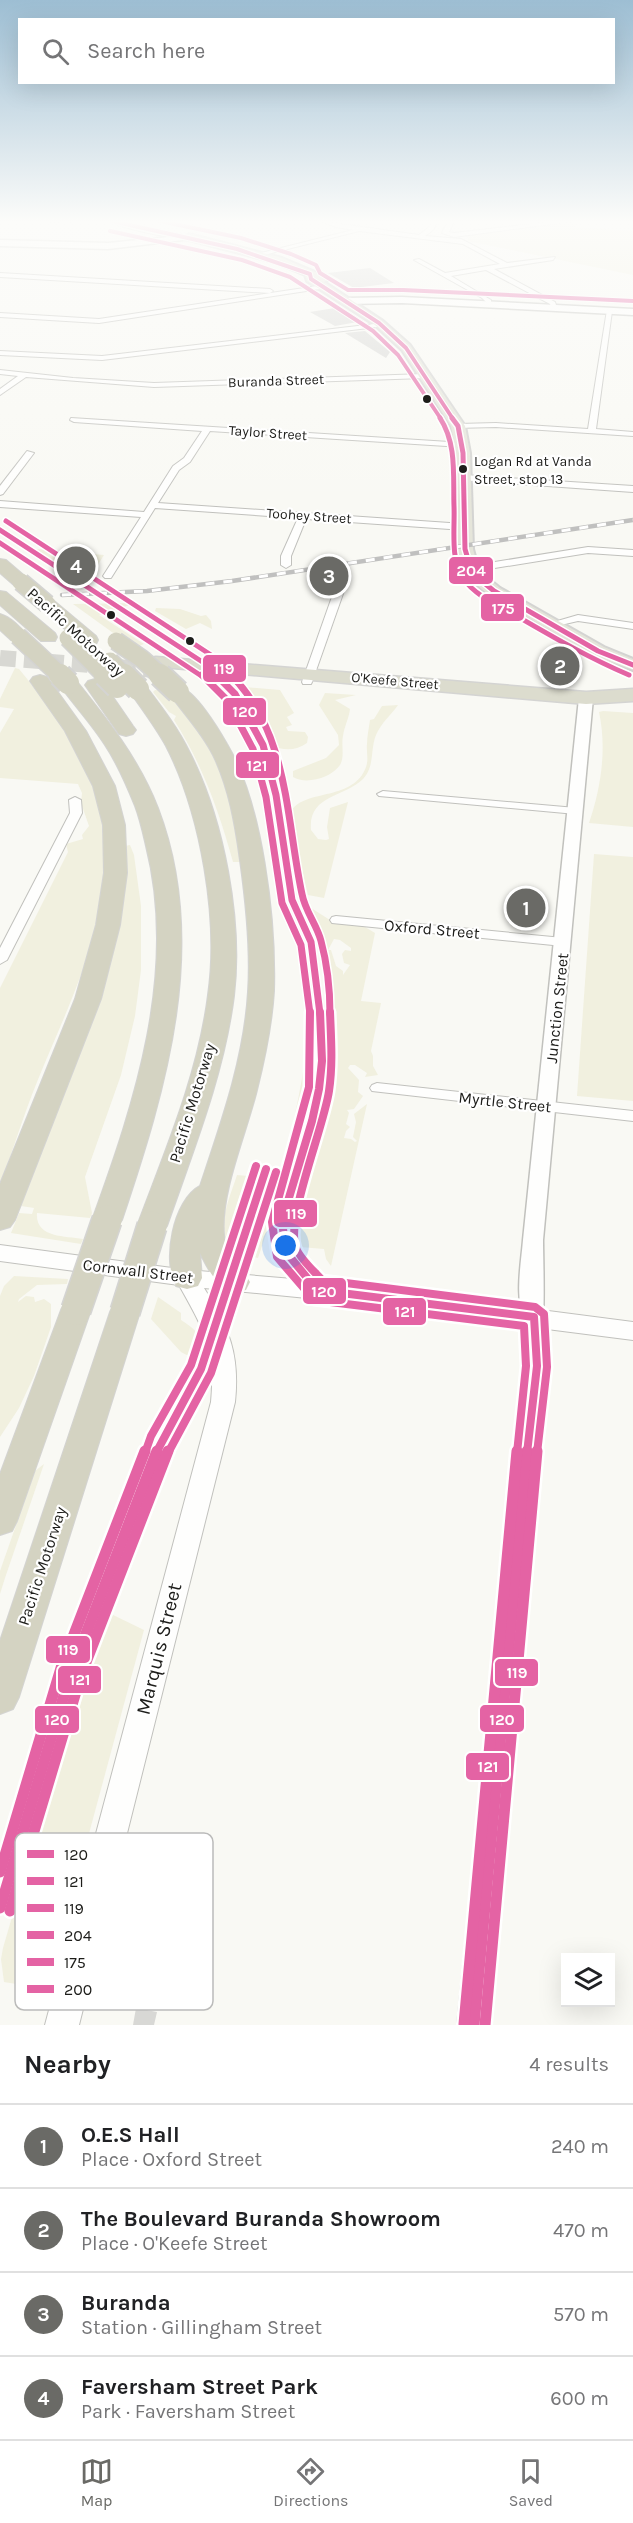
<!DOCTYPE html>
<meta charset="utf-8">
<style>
body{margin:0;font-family:Karla,sans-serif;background:#f6f6f6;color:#202124}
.controls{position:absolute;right:18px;bottom:18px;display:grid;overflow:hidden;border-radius:0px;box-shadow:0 6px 24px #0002}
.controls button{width:54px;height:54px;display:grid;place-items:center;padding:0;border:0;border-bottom:2px solid #e0e0e0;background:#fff;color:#202124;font:30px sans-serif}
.you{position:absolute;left:286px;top:1246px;width:21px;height:21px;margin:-15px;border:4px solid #fff;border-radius:50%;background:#1a73e8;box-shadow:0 0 0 9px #1a73e833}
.badge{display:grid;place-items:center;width:39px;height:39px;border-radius:50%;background:#6a6a66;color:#fff;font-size:20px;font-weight:700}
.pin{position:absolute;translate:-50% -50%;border:3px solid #fff;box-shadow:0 2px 6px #0006}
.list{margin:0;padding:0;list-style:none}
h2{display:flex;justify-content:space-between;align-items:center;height:78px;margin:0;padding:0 24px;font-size:26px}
h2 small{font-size:20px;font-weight:400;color:#757577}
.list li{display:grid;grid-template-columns:39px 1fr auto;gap:18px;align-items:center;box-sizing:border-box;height:84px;padding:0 24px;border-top:2px solid #e0e0e0}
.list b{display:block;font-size:22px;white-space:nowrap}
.list p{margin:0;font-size:20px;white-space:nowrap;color:#757577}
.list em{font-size:20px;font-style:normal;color:#757577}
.icon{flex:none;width:33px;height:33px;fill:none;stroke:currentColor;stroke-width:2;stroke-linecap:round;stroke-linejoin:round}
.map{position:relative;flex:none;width:633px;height:2025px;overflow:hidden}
.search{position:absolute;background:#fff;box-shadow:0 6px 24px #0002;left:18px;right:18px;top:18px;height:66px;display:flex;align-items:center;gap:15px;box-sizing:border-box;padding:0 21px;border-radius:0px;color:#757577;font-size:22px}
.sheet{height:414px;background:#fff}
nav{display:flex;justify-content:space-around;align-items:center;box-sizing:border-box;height:84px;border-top:2px solid #e0e0e0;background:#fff;font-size:16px;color:#757577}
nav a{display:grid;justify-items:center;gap:3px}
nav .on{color:#6a6a66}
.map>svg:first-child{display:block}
</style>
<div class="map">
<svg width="633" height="2025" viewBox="0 0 633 2025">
<rect width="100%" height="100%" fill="#f9f9f4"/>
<g fill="#f1f0df" fill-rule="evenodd">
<polygon points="572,222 577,222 576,227 633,231 633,275 468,241 467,235"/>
<path d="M37,549L104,555L89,579C64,582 53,565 37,549Z"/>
<polygon points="136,603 99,615 144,644 134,648 73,604"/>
<polygon points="156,608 180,609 201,616 206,615 211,621 212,629 200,623 186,629 155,611"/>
<path d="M15,668L19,669C51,708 87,754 100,804C124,901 72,995 37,1082C23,1116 13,1151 0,1185V988L68,852L66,844L83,839L82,835L89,826L81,803L82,793L78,784L0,778V733L14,709L0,707V699Z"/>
<path d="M208,684L280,690L294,713L287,717L292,725L286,727L288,731L305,732L308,737L307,743C296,751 283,751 271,745L262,720L242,690L224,694L238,714L242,727L236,725L227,707Z"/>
<path d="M155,690L169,691L211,749L213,757L229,791L242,862H233C219,811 202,764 174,720L176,716L169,712L153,692Z"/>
<path d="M325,693L356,695L335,700L350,709C349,718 344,727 343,736C341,745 345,757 340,765C331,778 306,785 293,777V771L326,758L339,745L338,735L319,705Z"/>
<path d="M398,705C391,715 381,723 376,735C370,750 375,766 363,779C343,798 308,795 311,830L318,839L326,840L329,839L327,827L330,808L348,802L324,898L308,895L294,835L292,810C306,789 354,801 366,767C369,759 366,751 367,744C367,736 369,728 370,720L374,719L382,706Z"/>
<path d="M603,711L633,713V827L589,823C601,788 607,749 599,712Z"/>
<path d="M130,845L134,855L141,906V970L135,1016L121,1075L85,1177L92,1213L90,1218L37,1213C35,1238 65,1236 83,1239L81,1244L11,1233L19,1213L32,1214L34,1208L21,1206L75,1060L125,846Z"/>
<polygon points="594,854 633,857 633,1101 577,1096"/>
<path d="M311,908L330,920L360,924L375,933L361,1001L381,1003L371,1051L373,1056V1066L378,1075L365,1077L367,1073L355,1065H350L348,1068L359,1080L358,1092L363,1096L354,1109L347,1110L349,1113L346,1124L350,1127L346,1131L344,1138L351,1139L355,1142L357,1141L353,1137L356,1122L354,1114L367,1104L331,1266L326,1259L324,1249L300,1247L296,1249L292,1230C296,1192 312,1155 320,1118C335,1052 328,973 311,908ZM334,939L340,940L351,948V951L345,950L342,954L344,963L350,965L343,975V971L336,966L331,950H328Z"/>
<path d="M311,984H313L316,1051L312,1091L303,1124L258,1258C205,1250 226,1209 237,1175L278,1179C297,1115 310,1051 311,984Z"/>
<polygon points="14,1276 68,1279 67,1284 37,1285 19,1299 18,1302 26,1296 34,1297 35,1302 44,1299 51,1304 51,1327 34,1376 19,1408 0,1437 0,1296 4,1286"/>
<path d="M158,1297L181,1313V1320C202,1333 211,1348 217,1371L181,1352L151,1319Z"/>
<polygon points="44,1464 5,1578 0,1594 0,1571 35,1471"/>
<polygon points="107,1612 144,1630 47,1989 4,1982 1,1959 3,1948 69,1721"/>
</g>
<g fill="#d8d8d5">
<polygon points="370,268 394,283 354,288 328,273"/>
<polygon points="341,307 363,321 335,326 310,312"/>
<polygon points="365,331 390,352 386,358 345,333"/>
<polygon points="560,656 577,662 560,675 542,670"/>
<polygon points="513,894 536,896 535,899 541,899 541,917 510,916"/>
<polygon points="136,2008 157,2012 154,2025 133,2025"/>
</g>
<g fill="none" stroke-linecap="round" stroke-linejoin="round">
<polyline stroke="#d8d8d3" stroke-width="16" stroke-dasharray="16 8" stroke-linecap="butt" points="0,658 168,671"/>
<g stroke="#c1c1bd" stroke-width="2">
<g id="minor">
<polygon points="41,221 72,221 69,223"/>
<path d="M109,221H119L192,237C180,242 122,228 109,221Z"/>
<polygon points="320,221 419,235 428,228 432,221 438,221 433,230 425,236 461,239 507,263 555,257 553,260 494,269 555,302 557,308 552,309 550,304 486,270 451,276 491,300 491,306 487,306 486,302 482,298 414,260 419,259 445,273 500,264 463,244 359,231 256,257 253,255 353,230 336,227"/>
<polygon points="448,221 454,221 449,232 454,233 559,221 575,221 454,237 442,233"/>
<polygon points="0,273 270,289 273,291 270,293 0,277"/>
<polygon points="324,285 326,288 99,323 0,317 0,313 99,319"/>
<polygon points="607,310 612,311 596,429 633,432 633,436 496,427 455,428 455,424 458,424 496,423 588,429"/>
<polygon points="383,323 385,324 385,326 102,360 0,355 0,351 102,356"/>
<polygon points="0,370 73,378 154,383 425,374 429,376 425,378 154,387 26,377 0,395 0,389 18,376 0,374"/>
<polygon points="71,418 465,443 465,447 462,447 210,431 190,462 179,470 158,503 464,524 468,527 464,530 306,519 291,556 291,565 286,568 281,565 281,556 298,518 155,508 111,578 105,578 103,576 141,517 0,507 0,501 144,512 173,466 184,458 202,431 74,422 70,420"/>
<polygon points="27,451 34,453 3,494 0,495 0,486"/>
<polygon points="463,475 633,486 633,492 460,480 460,476"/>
<polygon points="588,547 633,550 633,556 588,553 470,572 465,569 470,566"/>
<polygon points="339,588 344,591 312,682 311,684 303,684 302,682 334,591"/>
<polygon points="578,615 633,623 633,629 578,621 552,627 547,624"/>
<polygon points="383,791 576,808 582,811 576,814 379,796 377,794"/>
<polygon points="75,797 81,800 82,813 7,960 0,964 0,948 70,813 69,800"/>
<polygon points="336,916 563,938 569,942 563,946 332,923 330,920 332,917"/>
<polygon points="377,1083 633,1111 633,1121 372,1091 370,1088 372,1085"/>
</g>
</g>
<g stroke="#c1c1bd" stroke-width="3">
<g id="tertiary">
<polygon points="189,235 193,237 192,239 108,249 0,246 0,240 108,243"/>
<polygon points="402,297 633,309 633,315 402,303 345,304 340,301 345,298"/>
<path d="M586,694L593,698L543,1240C543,1253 545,1317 542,1323L534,1325L526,1323C514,1300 521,1265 523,1240L579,698Z"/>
</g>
</g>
<g stroke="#c1c1bd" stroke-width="2">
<path id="secondary" d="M0,1245L187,1270L317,1281L633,1322V1340L547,1329L549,1366L536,1489L491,2025H457L510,1489L525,1366L523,1325L317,1299L204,1288C229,1328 240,1354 235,1402L79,2025H45L211,1402C216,1349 204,1330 179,1285L0,1261Z"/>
</g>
<g stroke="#d4d4d2" stroke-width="4">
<polygon id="primary" points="189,234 282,258 327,277 329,279 324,282 383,321 410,345 465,426 470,453 473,549 479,571 500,588 604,647 633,659 633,670 592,655 488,594 466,576 460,565 457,549 456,453 451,426 402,350 375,325 307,281 305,275 274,262 185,239 184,237"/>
</g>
<g stroke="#d4d4d2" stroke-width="3">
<polygon id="trunk" points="156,657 586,692 633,689 633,701 586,704 150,666 147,662 150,658"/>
</g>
<g stroke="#d4d4d2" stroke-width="2">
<g id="motorway">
<polygon points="0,559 6,560 27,578 30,582 27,586 15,586 0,573"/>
<polygon points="0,591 6,592 55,633 57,637 55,641 41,641 0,605"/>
<polygon points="47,599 53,600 96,636 98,640 96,644 82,644 41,608 38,604 41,600"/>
<path d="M0,614C10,617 21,627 27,636L25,640H11L0,630Z"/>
<polygon points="40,675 47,677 86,731 115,786 125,825 127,873 120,925 101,999 15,1220 10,1227 0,1230 0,1184 75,999 96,925 104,873 103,825 93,786 65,731 30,681 33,677"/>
<path d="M68,677L75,679C107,719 139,759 158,808C210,944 166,1089 122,1220L117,1227L107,1230L97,1227L92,1220C135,1102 178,972 146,846C143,833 140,819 135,806C127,786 117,763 105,745C91,723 73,704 58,683L61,679Z"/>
<polygon points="95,679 102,681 133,726 136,730 133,734 126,736 119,734 85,685 88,681"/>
<path d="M138,683L145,685C161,706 178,728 190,753C224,820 243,921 234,996C224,1075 193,1151 167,1226L162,1233L152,1236L142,1233L137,1226C165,1151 198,1075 208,995C219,920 201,814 166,746C155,726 141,708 128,689L131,685Z"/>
<path d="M178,686C195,690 218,728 227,744C263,804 276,921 274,991C272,1025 265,1058 257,1090C247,1132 220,1193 224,1235C225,1254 241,1266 250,1282L246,1290C221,1297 210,1273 200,1253L202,1278L198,1286L187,1289L176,1286C162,1261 173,1200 200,1186C221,1123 244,1059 248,992C251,949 246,903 240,860C235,824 229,788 213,755C201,731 183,713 168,692L171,688Z"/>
<polygon points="76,1299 87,1302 91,1310 17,1521 12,1531 0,1535 0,1474 61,1310 65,1302"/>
<polygon points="125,1301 136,1304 140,1312 19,1697 13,1709 0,1714 0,1641 110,1312 114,1304"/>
</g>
</g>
<use href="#minor" fill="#fefefd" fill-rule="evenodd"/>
<use href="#tertiary" fill="#fefefd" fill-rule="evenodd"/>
<use href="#secondary" fill="#fefefd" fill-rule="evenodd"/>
<use href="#primary" fill="#e5e5da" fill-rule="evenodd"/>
<use href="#trunk" fill="#dcdcce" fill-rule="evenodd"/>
<use href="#motorway" fill="#d4d3c2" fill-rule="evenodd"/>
<g stroke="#c0c0bf" stroke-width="4.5">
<polyline id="rail" points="62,595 147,591 232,581 633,520"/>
</g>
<use href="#rail" stroke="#fff" stroke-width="3" stroke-dasharray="9" stroke-linecap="butt"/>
<g stroke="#d4d4d2" stroke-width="20" stroke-linecap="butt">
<g id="motorway-bridge-far2">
<polyline points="21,582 47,604"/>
<polyline points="18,636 62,677"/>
<polyline points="68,638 107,677"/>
<polyline points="116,641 142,659 162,677"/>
<polyline points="110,661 126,677"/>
</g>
</g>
<g stroke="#d4d4d2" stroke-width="26" stroke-linecap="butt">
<g id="motorway-bridge-far1">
<polyline points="60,675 68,683"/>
<polyline points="105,675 117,687"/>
<polyline points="124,675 138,689"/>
<polyline points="160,675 178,692"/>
</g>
</g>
<g stroke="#d4d4d2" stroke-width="32" stroke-linecap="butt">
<g id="motorway-bridge">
<polyline points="76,1310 107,1220"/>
<polyline points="125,1312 152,1226"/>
</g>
</g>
<use href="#motorway-bridge-far2" stroke="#d4d3c2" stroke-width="17"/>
<use href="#motorway-bridge-far1" stroke="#d4d3c2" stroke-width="22"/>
<use href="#motorway-bridge" stroke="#d4d3c2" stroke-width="29"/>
<g stroke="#fff" stroke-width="8">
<polyline id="bus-1-far3" points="0,530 204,663 218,677"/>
</g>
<g stroke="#fff" stroke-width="10">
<polyline id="bus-1-far2" points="216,675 235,694 263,745 276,795 292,900 311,942 320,1014"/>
</g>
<g stroke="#fff" stroke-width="13">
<g id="bus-1-far1">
<polyline points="320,1012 322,1061 319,1089 312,1121 282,1221 286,1252 317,1290 534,1317 537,1366 527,1453"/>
<polyline points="156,1453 201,1369 266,1169"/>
</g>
</g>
<g stroke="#fff" stroke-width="16">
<g id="bus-1">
<polyline points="0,1908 71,1672 157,1451"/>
<polyline points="474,2025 527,1451"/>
</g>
</g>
<g stroke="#fff" stroke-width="8">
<polyline id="bus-2-far3" points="0,543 203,677"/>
</g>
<g stroke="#fff" stroke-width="10">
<polyline id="bus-2-far2" points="202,675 227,700 253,749 266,797 282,903 301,945 310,1014"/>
</g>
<g stroke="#fff" stroke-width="13">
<g id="bus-2-far1">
<polyline points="310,1012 309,1087 272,1222 277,1257 314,1300 524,1326 526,1366 517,1453"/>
<polyline points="168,1453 211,1373 276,1172"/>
</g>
</g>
<g stroke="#fff" stroke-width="16">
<g id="bus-2">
<polyline points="10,1911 81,1675 168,1451"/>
<polyline points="464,2024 517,1451"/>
</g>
</g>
<g stroke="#fff" stroke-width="8">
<polyline id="bus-3-far3" points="6,521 211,655 233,677"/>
</g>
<g stroke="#fff" stroke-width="10">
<path id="bus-3-far2" d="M231,675C289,733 286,820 302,894C305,911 317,925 321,941C327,963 330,990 330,1014"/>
</g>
<g stroke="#fff" stroke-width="13">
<g id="bus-3-far1">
<path d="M330,1012C331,1038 333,1064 329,1091C324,1127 285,1220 296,1248C300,1259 314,1271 322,1280L535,1307L544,1314L547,1367L537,1453"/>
<polyline points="145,1453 151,1436 191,1365 256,1166"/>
</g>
</g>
<g stroke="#fff" stroke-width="16">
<g id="bus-3">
<polyline points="0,1872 61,1668 145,1451"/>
<polyline points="485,2025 537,1451"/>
</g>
</g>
<g stroke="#fff" stroke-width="6">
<polyline id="bus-4-far1" points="112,221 237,249 310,274 311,279 379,323 406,348 453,419"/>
</g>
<g stroke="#fff" stroke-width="8">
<polyline id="bus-4" points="452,418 458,426 463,453 465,549 472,573 494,591 598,651 633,665"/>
</g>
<g stroke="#fff" stroke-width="6">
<polyline id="bus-5-far1" points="110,231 242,260 290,277 373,331 398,355 441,419"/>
</g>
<g stroke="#fff" stroke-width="8">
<path id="bus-5" d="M440,418C457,444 453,476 454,506C455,529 450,559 463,578C474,595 499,606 515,615C553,637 589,658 629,675"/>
</g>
<g stroke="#fff" stroke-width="6">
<polyline id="bus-6" points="160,221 241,238 291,254 316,265 320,273 348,290 403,290 633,301"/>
</g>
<use href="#bus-1-far3" stroke="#e463a4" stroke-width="5"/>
<use href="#bus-1-far2" stroke="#e463a4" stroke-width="7"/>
<use href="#bus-1-far1" stroke="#e463a4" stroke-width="8"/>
<use href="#bus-1" stroke="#e463a4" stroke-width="11"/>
<use href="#bus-2-far3" stroke="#e463a4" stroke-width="5"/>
<use href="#bus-2-far2" stroke="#e463a4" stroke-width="7"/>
<use href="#bus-2-far1" stroke="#e463a4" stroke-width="8"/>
<use href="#bus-2" stroke="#e463a4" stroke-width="11"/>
<use href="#bus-3-far3" stroke="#e463a4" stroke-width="5"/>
<use href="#bus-3-far2" stroke="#e463a4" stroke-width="7"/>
<use href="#bus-3-far1" stroke="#e463a4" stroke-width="8"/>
<use href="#bus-3" stroke="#e463a4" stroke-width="11"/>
<use href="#bus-4-far1" stroke="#e463a4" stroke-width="4"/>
<use href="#bus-4" stroke="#e463a4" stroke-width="5"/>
<use href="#bus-5-far1" stroke="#e463a4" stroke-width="4"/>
<use href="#bus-5" stroke="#e463a4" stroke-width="5"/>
<use href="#bus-6" stroke="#e463a4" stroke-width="4"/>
</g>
<linearGradient id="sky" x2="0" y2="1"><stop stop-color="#9dbed3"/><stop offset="0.44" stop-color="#fcfcfa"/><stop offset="1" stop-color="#fcfcfa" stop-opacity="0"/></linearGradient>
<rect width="633" height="504" fill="url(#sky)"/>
<g fill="#1d1d1a" stroke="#fff" stroke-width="2">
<circle cx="427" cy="399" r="5"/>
<circle cx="463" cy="469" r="5"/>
<circle cx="111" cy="615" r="5"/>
<circle cx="190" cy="641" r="5"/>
</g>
<g text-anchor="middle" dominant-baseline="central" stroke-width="4.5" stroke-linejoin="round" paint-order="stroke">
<g font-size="14" fill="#1d1d1a" stroke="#fff">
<text transform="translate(276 381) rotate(-2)">Buranda Street</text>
<text transform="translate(268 433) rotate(4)">Taylor Street</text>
<text transform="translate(309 516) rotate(4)">Toohey Street</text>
<text transform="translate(395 681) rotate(5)">O'Keefe Street</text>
</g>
<g font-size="14" fill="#1d1d1a" stroke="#fff" text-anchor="start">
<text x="474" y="461">Logan Rd at Vanda<tspan x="474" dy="18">Street, stop 13</tspan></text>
</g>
<g font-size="16" fill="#1d1d1a" stroke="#fff">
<text transform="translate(76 632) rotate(42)">Pacific Motorway</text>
<text transform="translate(432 929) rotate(5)">Oxford Street</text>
<text transform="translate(557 1008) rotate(-84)">Junction Street</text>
<text transform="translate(505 1102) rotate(6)">Myrtle Street</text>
<text transform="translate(192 1103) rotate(-73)">Pacific Motorway</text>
<text transform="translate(138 1271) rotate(7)">Cornwall Street</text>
<text transform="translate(42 1566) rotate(-72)">Pacific Motorway</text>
</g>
<g font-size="20" fill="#1d1d1a" stroke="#fff">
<text transform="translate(159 1649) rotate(-76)">Marquis Street</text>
</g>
</g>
<rect x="15" y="1833" width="198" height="177" rx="9" fill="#fff" stroke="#bbbbba" stroke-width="1.5"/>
<rect x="27" y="1850" width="27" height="8" fill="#e463a4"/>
<rect x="27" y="1877" width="27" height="8" fill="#e463a4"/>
<rect x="27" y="1904" width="27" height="8" fill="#e463a4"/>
<rect x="27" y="1931" width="27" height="8" fill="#e463a4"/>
<rect x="27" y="1958" width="27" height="8" fill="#e463a4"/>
<rect x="27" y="1985" width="27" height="8" fill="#e463a4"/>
<g font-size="16" fill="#1d1d1a">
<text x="64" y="1860">120</text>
<text x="64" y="1887">121</text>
<text x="64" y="1914">119</text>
<text x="64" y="1941">204</text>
<text x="64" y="1968">175</text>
<text x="64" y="1995">200</text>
</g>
<g stroke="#fff" stroke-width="2">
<rect x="448" y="556" width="46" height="29" rx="6" fill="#e463a4"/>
<rect x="480" y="593" width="45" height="29" rx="6" fill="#e463a4"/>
<rect x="202" y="654" width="45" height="29" rx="6" fill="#e463a4"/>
<rect x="222" y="697" width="45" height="29" rx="6" fill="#e463a4"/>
<rect x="235" y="751" width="45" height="28" rx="6" fill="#e463a4"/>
<rect x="273" y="1199" width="45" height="29" rx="6" fill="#e463a4"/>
<rect x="302" y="1277" width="45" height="28" rx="6" fill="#e463a4"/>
<rect x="382" y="1297" width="45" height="29" rx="6" fill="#e463a4"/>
<rect x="45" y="1635" width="46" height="29" rx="6" fill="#e463a4"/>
<rect x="494" y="1658" width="45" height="29" rx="6" fill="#e463a4"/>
<rect x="57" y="1665" width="45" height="29" rx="6" fill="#e463a4"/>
<rect x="479" y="1704" width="46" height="29" rx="6" fill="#e463a4"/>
<rect x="34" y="1705" width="46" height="29" rx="6" fill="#e463a4"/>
<rect x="465" y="1752" width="45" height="29" rx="6" fill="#e463a4"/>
</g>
<g font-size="16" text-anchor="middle" font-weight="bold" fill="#fff">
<text x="471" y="576">204</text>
<text x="503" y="614">175</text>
<text x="224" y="674">119</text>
<text x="245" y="717">120</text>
<text x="257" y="771">121</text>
<text x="296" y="1219">119</text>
<text x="324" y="1297">120</text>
<text x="405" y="1317">121</text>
<text x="68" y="1655">119</text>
<text x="517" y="1678">119</text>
<text x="80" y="1685">121</text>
<text x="502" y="1725">120</text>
<text x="57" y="1725">120</text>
<text x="488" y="1772">121</text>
</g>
</svg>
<div class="controls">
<button><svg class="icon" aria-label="layers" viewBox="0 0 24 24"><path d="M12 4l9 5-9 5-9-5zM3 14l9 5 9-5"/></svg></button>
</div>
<div class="you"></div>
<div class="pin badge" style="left:526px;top:908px">1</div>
<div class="pin badge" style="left:560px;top:666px">2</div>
<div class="pin badge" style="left:329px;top:576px">3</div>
<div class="pin badge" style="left:76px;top:566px">4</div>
<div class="search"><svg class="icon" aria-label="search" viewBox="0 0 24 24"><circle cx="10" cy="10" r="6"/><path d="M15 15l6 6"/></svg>Search here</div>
</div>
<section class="sheet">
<h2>Nearby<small>4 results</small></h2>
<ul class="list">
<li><span class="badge">1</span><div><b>O.E.S Hall</b><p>Place · Oxford Street</p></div><em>240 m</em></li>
<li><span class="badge">2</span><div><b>The Boulevard Buranda Showroom</b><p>Place · O'Keefe Street</p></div><em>470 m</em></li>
<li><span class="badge">3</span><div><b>Buranda</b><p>Station · Gillingham Street</p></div><em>570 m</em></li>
<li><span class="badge">4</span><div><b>Faversham Street Park</b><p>Park · Faversham Street</p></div><em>600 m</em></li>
</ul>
</section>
<nav>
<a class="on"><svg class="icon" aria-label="map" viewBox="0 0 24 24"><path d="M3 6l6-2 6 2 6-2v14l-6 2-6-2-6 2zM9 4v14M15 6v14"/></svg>Map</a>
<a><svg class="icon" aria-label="directions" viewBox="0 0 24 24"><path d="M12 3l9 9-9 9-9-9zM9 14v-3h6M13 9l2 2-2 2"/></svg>Directions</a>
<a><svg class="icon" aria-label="saved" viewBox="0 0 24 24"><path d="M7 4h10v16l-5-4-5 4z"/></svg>Saved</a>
</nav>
